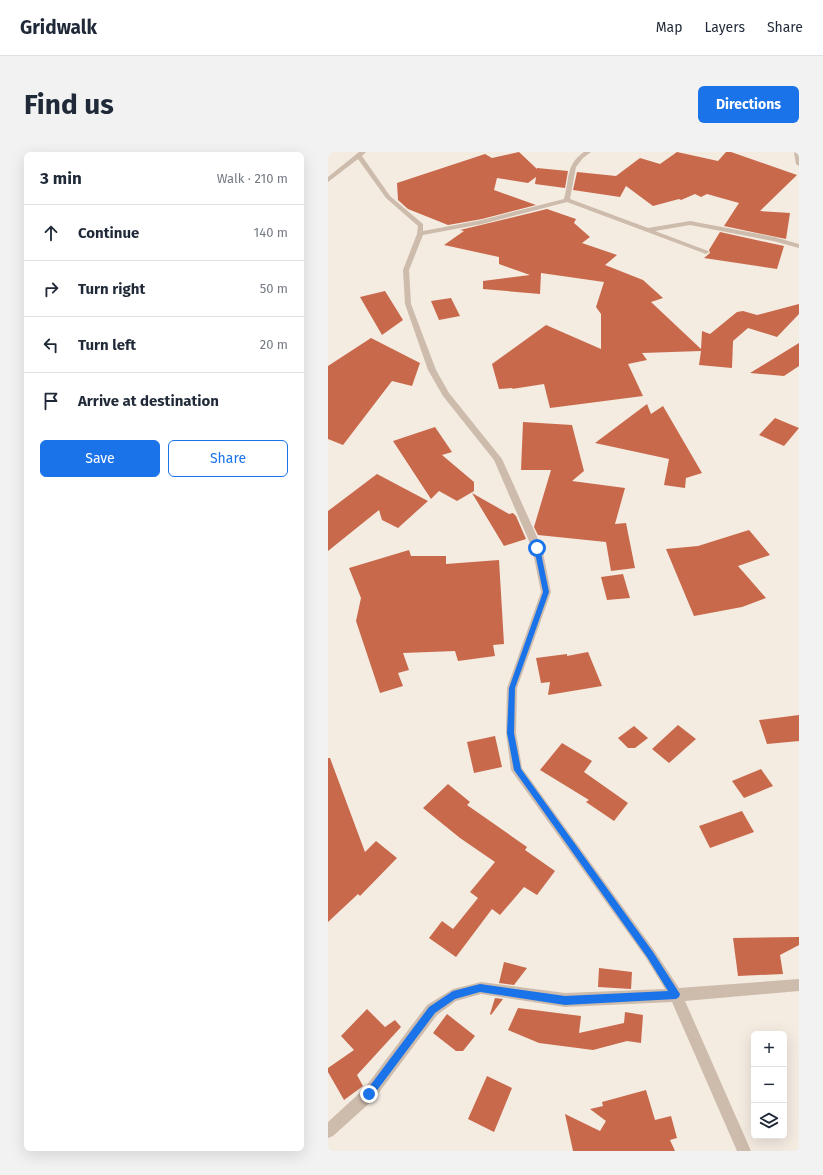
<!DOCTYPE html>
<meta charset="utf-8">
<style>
body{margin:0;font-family:"Fira Sans",sans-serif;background:#f2f2f3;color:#1f2937}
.controls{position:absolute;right:12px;bottom:12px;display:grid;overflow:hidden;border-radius:6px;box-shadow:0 4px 16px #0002}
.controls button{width:36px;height:36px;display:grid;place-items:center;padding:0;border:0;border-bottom:1px solid #e0e1e3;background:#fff;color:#1f2937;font:20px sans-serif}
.stop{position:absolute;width:12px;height:12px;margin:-9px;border:3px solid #1a73e8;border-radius:50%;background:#fff}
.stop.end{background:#1a73e8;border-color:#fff;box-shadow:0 1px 4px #0008}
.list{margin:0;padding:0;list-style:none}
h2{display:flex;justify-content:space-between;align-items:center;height:52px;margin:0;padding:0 16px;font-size:17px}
h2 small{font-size:13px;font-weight:400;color:#747a83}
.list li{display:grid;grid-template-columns:26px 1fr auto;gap:12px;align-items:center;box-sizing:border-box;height:56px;padding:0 16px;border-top:1px solid #e0e1e3}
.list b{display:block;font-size:15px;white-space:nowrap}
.list em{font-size:13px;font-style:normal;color:#747a83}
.actions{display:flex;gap:8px;padding:12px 16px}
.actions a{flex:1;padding:9px 0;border:1px solid #1a73e8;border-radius:6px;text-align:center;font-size:14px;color:#1a73e8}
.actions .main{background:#1a73e8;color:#fff}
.icon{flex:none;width:22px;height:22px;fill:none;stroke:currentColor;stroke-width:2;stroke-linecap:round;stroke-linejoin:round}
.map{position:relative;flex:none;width:471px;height:999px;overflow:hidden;border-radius:6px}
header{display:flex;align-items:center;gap:24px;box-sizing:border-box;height:56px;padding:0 20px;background:#fff;border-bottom:1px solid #e0e1e3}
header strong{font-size:19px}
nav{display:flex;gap:22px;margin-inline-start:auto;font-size:14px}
.intro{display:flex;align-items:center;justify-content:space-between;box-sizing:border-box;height:96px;padding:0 24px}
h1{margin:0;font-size:28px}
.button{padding:10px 18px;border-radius:6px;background:#1a73e8;color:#fff;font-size:14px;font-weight:700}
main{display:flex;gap:24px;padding:0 24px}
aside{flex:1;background:#fff;border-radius:6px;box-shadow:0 4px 16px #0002}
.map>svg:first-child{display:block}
</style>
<header>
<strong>Gridwalk</strong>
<nav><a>Map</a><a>Layers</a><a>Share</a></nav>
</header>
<div class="intro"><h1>Find us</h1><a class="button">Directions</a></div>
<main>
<aside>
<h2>3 min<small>Walk · 210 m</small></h2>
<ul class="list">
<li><svg class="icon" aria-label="ahead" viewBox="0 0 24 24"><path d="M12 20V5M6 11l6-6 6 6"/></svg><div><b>Continue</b></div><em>140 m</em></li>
<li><svg class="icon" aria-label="right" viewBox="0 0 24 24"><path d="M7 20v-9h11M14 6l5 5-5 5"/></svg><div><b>Turn right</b></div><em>50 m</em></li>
<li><svg class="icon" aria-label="left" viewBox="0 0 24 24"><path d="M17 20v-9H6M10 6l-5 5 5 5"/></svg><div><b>Turn left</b></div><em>20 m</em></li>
<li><svg class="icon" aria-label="arrive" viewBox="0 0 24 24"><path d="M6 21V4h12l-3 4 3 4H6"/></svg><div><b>Arrive at destination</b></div></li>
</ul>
<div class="actions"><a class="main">Save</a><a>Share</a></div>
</aside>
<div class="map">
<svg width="471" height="999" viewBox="0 0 471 999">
<rect width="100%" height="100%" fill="#f4ebe1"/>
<g fill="#c8694b">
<polygon points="191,0 209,17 209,16 240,19 237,36 207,32 208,25 200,31 169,26 166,38 208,53 154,67 120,73 80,57 70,48 69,31 157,2 164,6"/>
<polygon points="349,0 390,9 398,0 403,0 469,23 432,59 462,61 458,87 396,74 411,51 379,42 373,45 367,42 353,48 351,47 325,54 298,34 292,45 245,38 249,20 288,24 312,6 332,12"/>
<polygon points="219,57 248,67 246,71 262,85 254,91 289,103 277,113 315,128 335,146 323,150 373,197 374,179 382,182 409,160 415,159 429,163 471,152 471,162 449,185 420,176 405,189 404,216 371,213 373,199 314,201 319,208 300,212 315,244 222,256 216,232 184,237 185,236 171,237 164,212 218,173 273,197 273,162 268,155 276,130 213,121 212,142 155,137 155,129 202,123 171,112 171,105 116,93 136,79 132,78"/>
<polygon points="392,80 456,94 449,117 376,106 382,101 381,98"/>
<polygon points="57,139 75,168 54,183 32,145"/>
<polygon points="123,146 132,164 111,168 103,149"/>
<polygon points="43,186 92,211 84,234 64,229 15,293 0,287 0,214"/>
<polygon points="471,191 471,214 456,224 422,221"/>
<polygon points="319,252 323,262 335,254 374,321 358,326 357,336 336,333 341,307 267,291"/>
<polygon points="447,266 471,276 456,294 431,283"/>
<polygon points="195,270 244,273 256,319 244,329 297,336 287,372 298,371 307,416 283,419 278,390 210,383 206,375 223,318 193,318"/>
<polygon points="107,275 124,300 114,303 146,330 146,339 129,349 111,339 103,347 65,289"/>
<polygon points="49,322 100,349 70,376 54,368 51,358 0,399 0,359"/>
<polygon points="144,341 181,362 185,361 188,364 198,387 176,394"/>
<polygon points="421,378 442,403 410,414 438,446 414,455 366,464 338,397 370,394"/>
<polygon points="81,398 83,404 118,404 118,412 171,408 176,492 165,493 167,504 130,509 127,499 75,501 81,518 70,521 75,534 52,541 28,469 33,446 21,416"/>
<polygon points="295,422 302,446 279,448 273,425"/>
<polygon points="260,500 274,534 220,543 222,530 213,531 208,506 239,502 239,504"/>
<polygon points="471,563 471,589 439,592 431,568"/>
<polygon points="350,573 368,587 341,611 324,597"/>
<polygon points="306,574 320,586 307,596 300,596 290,586"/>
<polygon points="167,584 174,615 146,621 139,590"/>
<polygon points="234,591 264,609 256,620 300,651 286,669 258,650 261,648 212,618"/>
<polygon points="0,606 2,606 37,700 48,689 69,706 32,744 30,742 0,770"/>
<polygon points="433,617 445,634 416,646 404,629"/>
<polygon points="120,632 142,650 139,653 199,695 197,698 227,719 209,743 196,735 172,763 164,757 128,805 101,786 114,769 125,777 150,746 142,740 167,710 132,686 95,656"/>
<polygon points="414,659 426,680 382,696 371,674"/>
<polygon points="471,785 471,793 452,803 455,822 410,824 405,786"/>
<polygon points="176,810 199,816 186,833 171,831"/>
<polygon points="271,816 304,820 303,837 270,835"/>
<polygon points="167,846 175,847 163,863 162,862"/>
<polygon points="190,856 253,864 251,881 296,871 297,860 315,863 313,891 299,889 265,898 211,891 180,878"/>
<polygon points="39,857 57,875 67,868 73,875 29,923 35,934 16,948 0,920 0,916 26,898 13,884"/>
<polygon points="119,862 147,884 135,899 128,899 105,881"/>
<polygon points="159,924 184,936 166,980 140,967"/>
<polygon points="318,938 327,968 343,964 349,986 342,988 347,999 245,999 237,962 272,979 278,969 262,957 275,954 274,950"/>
</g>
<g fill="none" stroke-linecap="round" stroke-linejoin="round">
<g fill="#cdbbac" fill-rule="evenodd">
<path d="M31,0H38L34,4L62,44L95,72V79L154,68L236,47C242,27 237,13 256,0H263L255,6L248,15L242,47L320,76L362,69L446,85L471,92V96L445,89L362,73L327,79L380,99L381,100L378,102L239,50L154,72L95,83L81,118L83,152L108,218L121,241L174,307L214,396L223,440L189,536L188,581L194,616L326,798L351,836L471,827V839L357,849L423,999H409L344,850L237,855L153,842L128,849L109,863L46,947L5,984L0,986V970L36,937L99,853L125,837L153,830L237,841L337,837L318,806L183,618L178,581L179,536L213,440L204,396L166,308L115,244L100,218L77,152L75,118L89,82L90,74L58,46L30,7L0,30V25Z"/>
<polygon points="466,0 471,0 471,14 468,12"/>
</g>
</g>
<polygon fill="#1a73e8" points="209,394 212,396 221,440 187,536 186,581 193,617 325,800 352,842 351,845 348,847 237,853 152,840 127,847 107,861 44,945 41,946 38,945 37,942 38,939 101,855 125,839 152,832 237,844 340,839 319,805 186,618 179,581 181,536 215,440 206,396"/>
</svg>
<div class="controls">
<button>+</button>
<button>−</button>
<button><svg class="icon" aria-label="layers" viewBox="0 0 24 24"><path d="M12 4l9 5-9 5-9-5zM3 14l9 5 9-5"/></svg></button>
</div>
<div class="stop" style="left:209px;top:396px"></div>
<div class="stop end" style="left:41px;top:942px"></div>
</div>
</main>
